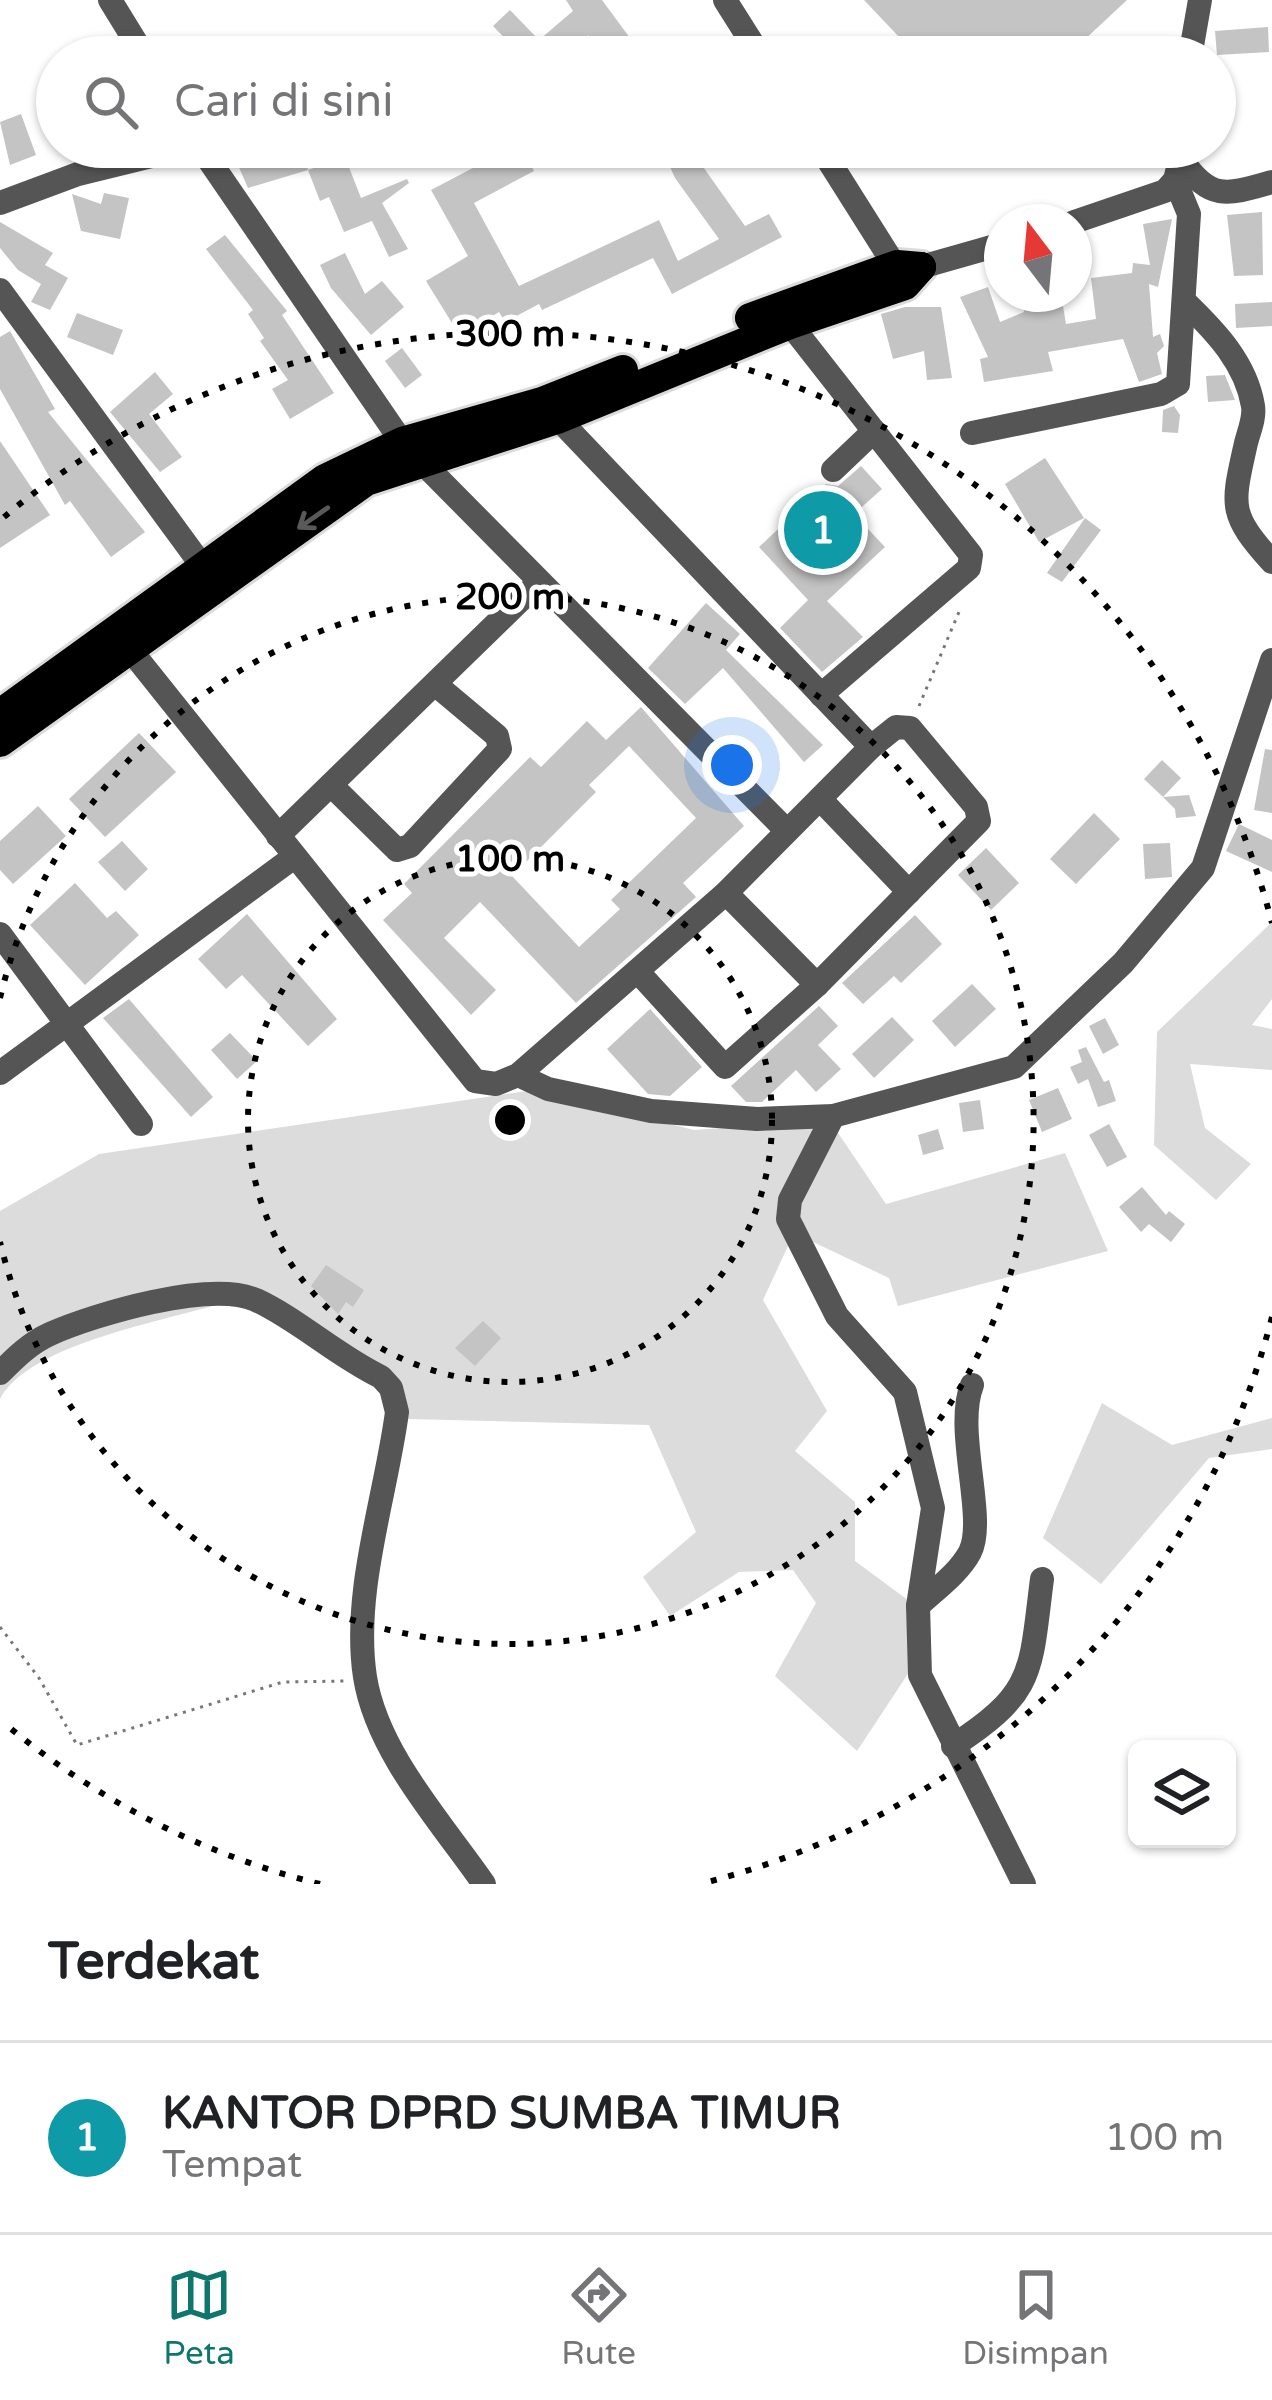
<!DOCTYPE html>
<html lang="id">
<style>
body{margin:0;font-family:"Varela Round",sans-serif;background:#f6f6f6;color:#202124}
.controls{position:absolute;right:36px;bottom:36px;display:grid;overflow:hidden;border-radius:18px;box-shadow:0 3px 9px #0004}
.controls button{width:108px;height:108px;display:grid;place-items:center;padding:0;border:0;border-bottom:3px solid #e0e0e0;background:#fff;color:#202124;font:60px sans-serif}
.compass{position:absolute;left:984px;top:204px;width:108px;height:108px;border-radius:50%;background:#fff;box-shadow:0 3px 9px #0004;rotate:344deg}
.you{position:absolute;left:732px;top:765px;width:42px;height:42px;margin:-30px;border:9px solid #fff;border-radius:50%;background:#1a73e8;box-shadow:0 0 0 18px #1a73e833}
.badge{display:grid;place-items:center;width:78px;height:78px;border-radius:50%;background:#0f766e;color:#fff;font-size:39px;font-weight:700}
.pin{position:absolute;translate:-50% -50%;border:6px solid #fff;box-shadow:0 3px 12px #0006}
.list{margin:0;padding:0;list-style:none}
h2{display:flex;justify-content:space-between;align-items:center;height:156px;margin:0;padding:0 48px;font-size:51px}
h2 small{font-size:39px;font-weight:400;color:#757577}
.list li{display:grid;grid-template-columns:78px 1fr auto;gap:36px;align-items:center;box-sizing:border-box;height:192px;padding:0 48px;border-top:3px solid #e0e0e0}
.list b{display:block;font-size:45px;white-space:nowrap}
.list p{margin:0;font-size:39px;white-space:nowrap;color:#757577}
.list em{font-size:39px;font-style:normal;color:#757577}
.icon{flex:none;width:66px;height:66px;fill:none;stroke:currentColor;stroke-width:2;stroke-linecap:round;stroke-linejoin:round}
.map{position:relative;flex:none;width:1272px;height:1884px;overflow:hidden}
.search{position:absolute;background:#fff;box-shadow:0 3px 9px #0004;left:36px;right:36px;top:36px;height:132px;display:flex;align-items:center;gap:30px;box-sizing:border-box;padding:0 42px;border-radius:66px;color:#757577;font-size:45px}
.sheet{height:348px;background:#fff}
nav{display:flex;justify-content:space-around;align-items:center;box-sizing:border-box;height:168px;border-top:3px solid #e0e0e0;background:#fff;font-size:33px;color:#757577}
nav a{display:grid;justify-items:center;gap:6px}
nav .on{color:#0f766e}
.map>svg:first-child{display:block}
</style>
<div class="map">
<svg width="1272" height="1884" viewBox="0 0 1272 1884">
<rect width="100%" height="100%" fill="#fff"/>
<g fill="#dcdcdc">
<polygon points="1272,922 1272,999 1252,1025 1272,1029 1272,1070 1190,1064 1205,1128 1251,1164 1216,1200 1154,1145 1157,1032"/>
<path d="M534,1090L694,1130L830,1121L886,1204L1065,1153L1108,1251L898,1306L889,1278L794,1233L763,1300L827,1411L795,1451L855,1502V1561L920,1609L919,1657L857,1751L775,1676L816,1603L793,1570L739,1572L670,1616L643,1577L696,1532L649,1425L408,1419L393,1382L249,1303L226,1302C166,1321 30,1343 0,1399V1211L99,1154Z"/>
<polygon points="1102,1403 1172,1445 1272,1418 1272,1449 1209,1458 1101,1584 1043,1538"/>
</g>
<g fill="#c4c4c4" fill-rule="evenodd">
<polygon points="566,0 602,0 644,57 602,57 588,35 564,57 523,57 493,26 510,10 539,40 573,11"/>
<polygon points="864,0 1127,0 1066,57 918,57"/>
<polygon points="1268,27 1269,52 1217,55 1215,31"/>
<polygon points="21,114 36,155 10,165 0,122"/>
<polygon points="265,147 302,147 308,170 248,188 234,156"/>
<polygon points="349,147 397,147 397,152 353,163"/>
<polygon points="513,147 522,147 534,171 474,203 519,286 659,220 678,261 719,239 675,178 661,147 689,147 745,226 769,214 782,237 672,294 653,258 542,310 539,304 505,322 499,312 460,336 426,281 468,256 431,190"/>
<polygon points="345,157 361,198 407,179 409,183 382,203 408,249 389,257 372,221 344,232 329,197 320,201 308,170"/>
<polygon points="104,193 129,198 120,239 81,231 72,194 101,204"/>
<polygon points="1262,212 1263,275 1234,276 1227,215"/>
<polygon points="1172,219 1158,287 1149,284 1153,337 1160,334 1164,346 1157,353 1162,374 1139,382 1123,339 1048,352 1053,371 984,382 980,359 988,357 960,297 988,287 1000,322 1024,312 1021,294 1061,294 1066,324 1096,319 1091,278 1132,273 1133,263 1150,265 1143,224"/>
<polygon points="0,222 53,253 45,265 68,278 50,310 31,302 41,284 18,270 0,248"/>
<polygon points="225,235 287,311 282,315 334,393 290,419 272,389 288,380 260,341 264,338 248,314 253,310 206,249"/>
<polygon points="345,253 365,294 382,281 404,307 371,335 331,288 320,265"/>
<polygon points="1272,302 1272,326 1236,328 1235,304"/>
<polygon points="905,307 941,307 952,378 927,380 924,351 893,359 881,314"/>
<polygon points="77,313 123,330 113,355 67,337"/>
<polygon points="10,331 55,409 48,412 145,532 111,557 70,501 65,505 0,389 0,337"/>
<polygon points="402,348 422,375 405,388 385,361"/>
<polygon points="155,372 173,394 149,414 182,457 160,472 110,412"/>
<polygon points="1225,375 1235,400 1208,402 1206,376"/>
<polygon points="1174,406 1180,415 1178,433 1162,432 1163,410"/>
<polygon points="0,441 50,515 0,548"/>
<polygon points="1045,458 1084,518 1039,542 1005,484"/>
<polygon points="861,466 882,489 854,514 885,547 827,601 863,637 822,672 780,628 808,600 759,547 826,484 838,486"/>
<polygon points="1085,518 1101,530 1062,582 1047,573"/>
<polygon points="706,603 740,634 726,650 823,745 804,762 723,668 685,704 648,668"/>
<path d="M641,707L744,826L683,883L696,897L576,1003L480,902L444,938L496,990L471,1015L383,920L412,893L404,884L530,757L541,767L587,721L606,740ZM629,746L696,818L611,900L620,909L579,947L512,876L596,792L589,785Z"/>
<polygon points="139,733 176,772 105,837 69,799"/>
<polygon points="1265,749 1272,750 1272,813 1254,810"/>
<polygon points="1162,760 1181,778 1163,797 1144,779"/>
<polygon points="1189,795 1196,816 1176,818 1175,809 1163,797"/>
<polygon points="38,806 66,836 13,884 0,870 0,841"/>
<polygon points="1094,813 1120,839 1076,884 1050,859"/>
<polygon points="1239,824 1272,840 1272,872 1226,851"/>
<polygon points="122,841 148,869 125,891 98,862"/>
<polygon points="1170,843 1172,877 1145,879 1143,844"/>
<polygon points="986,848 1019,883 991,910 958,875"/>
<polygon points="75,883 107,918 116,911 139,935 85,985 30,925"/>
<polygon points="247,914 337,1019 308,1046 242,975 226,989 198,959"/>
<polygon points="915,915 942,944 901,983 894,976 863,1004 842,983"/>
<polygon points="972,984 996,1009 955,1047 932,1021"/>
<polygon points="129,999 213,1097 191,1117 103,1018"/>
<polygon points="819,1006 838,1026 818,1045 841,1069 816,1092 796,1070 762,1102 746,1102 731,1086"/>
<polygon points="650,1009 702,1067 670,1096 648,1094 607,1049"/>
<polygon points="892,1017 914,1040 874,1078 852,1054"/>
<polygon points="1105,1018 1119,1045 1103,1054 1089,1026"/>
<polygon points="230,1033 257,1061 237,1079 211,1050"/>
<polygon points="1086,1047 1104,1082 1109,1080 1116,1101 1098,1107 1088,1079 1078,1084 1070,1067 1082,1062 1078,1050"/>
<polygon points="1058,1088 1072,1119 1042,1132 1029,1100"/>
<polygon points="980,1100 984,1129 963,1132 959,1103"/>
<polygon points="1109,1124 1127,1157 1107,1167 1089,1135"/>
<polygon points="938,1129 944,1149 923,1155 918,1135"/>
<polygon points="1142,1187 1166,1215 1169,1211 1185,1224 1171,1242 1149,1224 1141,1232 1119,1207"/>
<polygon points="326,1265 364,1290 353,1307 346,1302 338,1314 311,1286"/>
<polygon points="483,1321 501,1338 475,1366 455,1348"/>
</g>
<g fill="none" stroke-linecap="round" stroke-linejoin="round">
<g stroke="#dbdbdb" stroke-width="36">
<g id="major">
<polyline points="750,318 897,265 921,267"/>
<polyline points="0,714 325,479 402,442 542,402 623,370"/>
<polyline points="0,742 366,481 557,419 790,324 905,285 921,267"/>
</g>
</g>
<g stroke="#777" stroke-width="3" stroke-dasharray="3 6" stroke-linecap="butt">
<polyline points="919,706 959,612"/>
<polyline points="0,1627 39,1678 77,1745 283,1682 346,1681"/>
</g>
<g stroke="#555" stroke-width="24">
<polyline points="110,0 145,57"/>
<polyline points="725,0 761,57"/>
<polyline points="1190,57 1200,0"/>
<polyline points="200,147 402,442 785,829"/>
<polyline points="820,147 902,277"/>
<path d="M1182,160C1210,201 1227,195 1272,182"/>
<polyline points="0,203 78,174 188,147"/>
<polyline points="1074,222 1165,191 1175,180 1183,147"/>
<polyline points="921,267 1002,244"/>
<polyline points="0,290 203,567"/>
<path d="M1186,303C1215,331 1246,363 1253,406C1255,418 1249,431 1246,443C1232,506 1228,513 1272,562"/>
<polyline points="790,324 971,555 969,568 821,695"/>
<polyline points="972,433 1161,394 1178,384 1189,214 1175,180"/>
<polyline points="833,470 874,431"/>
<polyline points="120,637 475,1081 496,1084 518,1075 726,893 871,747 546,406"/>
<polyline points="331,785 397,850 410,846 500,749 497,736 435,684"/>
<polyline points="820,799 909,892"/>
<polyline points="278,836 539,582"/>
<polyline points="726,893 817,985"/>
<polyline points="0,934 141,1124"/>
<polyline points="639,973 725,1067 817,985 979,821 976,807 910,728 896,727 871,747"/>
<polyline points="0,1073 294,857"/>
<polyline points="518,1075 548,1089 651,1111 757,1119 833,1116 1014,1067 1123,963 1203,868 1272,660"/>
<polyline points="833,1116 790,1200 788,1219 837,1316 905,1392 933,1508 918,1606 920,1675 1024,1884"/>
<path d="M0,1373C15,1358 30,1343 50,1334C95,1314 210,1280 256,1300C299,1320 337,1356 381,1377L391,1388L397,1412C386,1496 352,1592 365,1677C377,1753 442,1823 484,1884"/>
<path d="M918,1606C935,1590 959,1573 970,1552C987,1519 954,1430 972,1385"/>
<path d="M953,1746C1036,1692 1030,1672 1042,1579"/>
</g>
<use href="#major" stroke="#000" stroke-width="30"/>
</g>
<defs><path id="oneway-shaft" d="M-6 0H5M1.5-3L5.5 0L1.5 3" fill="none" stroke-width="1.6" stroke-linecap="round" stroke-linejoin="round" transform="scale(3)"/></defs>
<use stroke="#595959" href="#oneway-shaft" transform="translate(313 518) rotate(145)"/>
<g fill="none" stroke="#000" stroke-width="6" stroke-dasharray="6 12">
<circle cx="510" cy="1120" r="262"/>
<path d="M0 998A524 524 0 1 1 0 1242"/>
<path d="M1272 1317A787 787 0 0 1 700 1884M320 1884A787 787 0 0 1 4 1723M4 517A787 787 0 0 1 1272 923"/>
</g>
<circle cx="510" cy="1120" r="18" fill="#000" stroke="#fff" stroke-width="6"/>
<g font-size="36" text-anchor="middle" font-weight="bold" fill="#000" stroke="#fff" stroke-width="10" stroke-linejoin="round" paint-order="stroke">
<text x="510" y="346">300 m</text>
<text x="510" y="609">200 m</text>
<text x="510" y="871">100 m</text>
</g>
</svg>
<div class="controls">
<button><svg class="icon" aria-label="layers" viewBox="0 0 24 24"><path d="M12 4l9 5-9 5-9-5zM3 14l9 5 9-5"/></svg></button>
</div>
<svg class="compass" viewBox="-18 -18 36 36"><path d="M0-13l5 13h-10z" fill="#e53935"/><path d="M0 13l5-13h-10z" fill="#757577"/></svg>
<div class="you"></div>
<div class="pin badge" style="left:823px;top:530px;background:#0f9aa8">1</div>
<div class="search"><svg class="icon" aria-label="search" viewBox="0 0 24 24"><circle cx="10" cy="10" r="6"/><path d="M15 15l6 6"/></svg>Cari di sini</div>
</div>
<section class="sheet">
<h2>Terdekat<small></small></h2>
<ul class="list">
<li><span class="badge" style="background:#0f9aa8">1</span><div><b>KANTOR DPRD SUMBA TIMUR</b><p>Tempat</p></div><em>100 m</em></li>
</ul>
</section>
<nav>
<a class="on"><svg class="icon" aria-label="map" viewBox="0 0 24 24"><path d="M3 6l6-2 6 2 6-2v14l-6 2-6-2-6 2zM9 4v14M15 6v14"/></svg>Peta</a>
<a><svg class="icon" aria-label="directions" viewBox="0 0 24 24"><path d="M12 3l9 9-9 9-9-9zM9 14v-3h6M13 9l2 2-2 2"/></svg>Rute</a>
<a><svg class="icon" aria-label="saved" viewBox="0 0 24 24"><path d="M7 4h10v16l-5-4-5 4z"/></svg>Disimpan</a>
</nav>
